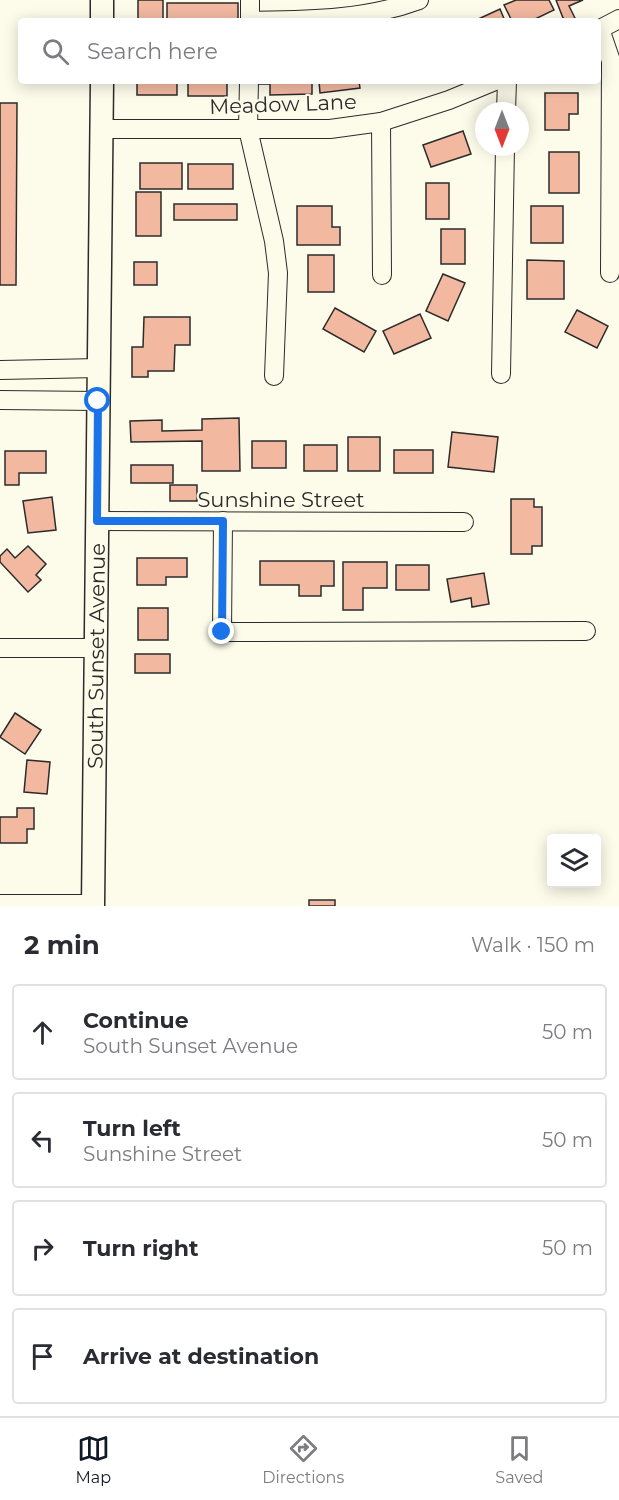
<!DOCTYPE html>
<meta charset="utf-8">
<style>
body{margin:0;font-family:Montserrat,sans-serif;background:#f7f7f7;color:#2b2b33}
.controls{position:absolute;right:18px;bottom:18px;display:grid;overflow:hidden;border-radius:6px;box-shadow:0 3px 15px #0003}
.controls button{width:54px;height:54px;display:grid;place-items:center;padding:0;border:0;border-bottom:2px solid #e1e1e2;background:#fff;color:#2b2b33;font:30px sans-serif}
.compass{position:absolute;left:475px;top:102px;width:54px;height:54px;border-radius:50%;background:#fff;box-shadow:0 3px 15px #0003;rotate:180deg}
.stop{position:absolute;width:18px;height:18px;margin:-14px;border:4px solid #1a73e8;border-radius:50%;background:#fff}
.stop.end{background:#1a73e8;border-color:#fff;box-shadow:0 2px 6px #0008}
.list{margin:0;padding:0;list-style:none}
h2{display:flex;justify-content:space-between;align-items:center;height:78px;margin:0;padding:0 24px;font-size:26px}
h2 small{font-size:20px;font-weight:400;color:#7c7c81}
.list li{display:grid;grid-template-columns:39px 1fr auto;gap:18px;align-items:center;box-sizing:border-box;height:96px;margin:0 12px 12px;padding:0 12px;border:2px solid #e1e1e2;border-radius:6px}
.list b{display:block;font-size:22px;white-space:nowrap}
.list p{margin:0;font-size:20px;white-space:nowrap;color:#7c7c81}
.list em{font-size:20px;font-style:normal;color:#7c7c81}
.icon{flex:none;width:33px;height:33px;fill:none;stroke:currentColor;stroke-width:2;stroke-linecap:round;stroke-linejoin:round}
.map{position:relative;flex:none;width:619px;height:906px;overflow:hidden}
.search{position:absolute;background:#fff;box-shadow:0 3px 15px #0003;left:18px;right:18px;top:18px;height:66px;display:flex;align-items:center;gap:15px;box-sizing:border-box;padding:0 21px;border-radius:6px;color:#7c7c81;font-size:22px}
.sheet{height:510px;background:#fff}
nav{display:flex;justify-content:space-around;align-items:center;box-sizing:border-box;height:84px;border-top:2px solid #e1e1e2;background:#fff;font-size:16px;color:#7c7c81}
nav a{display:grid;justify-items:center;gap:3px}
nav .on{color:#111827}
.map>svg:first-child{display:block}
</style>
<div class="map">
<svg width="619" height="906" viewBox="0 0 619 906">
<rect width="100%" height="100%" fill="#fdfbea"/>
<g fill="#f2b8a0" stroke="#2b2b2b" stroke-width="1.5">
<rect x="138" y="0" width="25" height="21"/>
<polygon points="516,0 549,0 554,10 531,21 512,21 504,5"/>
<polygon points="556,0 583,0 569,6 575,18 568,21 563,18"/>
<rect x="167" y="3" width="71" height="18"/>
<polygon points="500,9 505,21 474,21"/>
<rect x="137" y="81" width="40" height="14"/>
<rect x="188" y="81" width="39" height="15"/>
<polygon points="255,81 312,81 312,94 270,95 270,84 255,84"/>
<polygon points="319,81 359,81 360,88 320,93"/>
<polygon points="545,93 578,93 578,114 569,114 569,130 545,130"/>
<polygon points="0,103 17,103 16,285 0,285"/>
<polygon points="463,131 471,154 431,167 423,145"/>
<rect x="549" y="152" width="30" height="41"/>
<rect x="140" y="163" width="42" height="26"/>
<rect x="188" y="164" width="45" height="25"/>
<rect x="426" y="183" width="23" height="36"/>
<rect x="136" y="192" width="25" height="44"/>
<rect x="174" y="204" width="63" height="16"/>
<polygon points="297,206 332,206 332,227 340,227 340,245 297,245"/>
<rect x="531" y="206" width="32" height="37"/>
<rect x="441" y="229" width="24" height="35"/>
<rect x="308" y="255" width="26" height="37"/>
<polygon points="527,260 564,261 564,299 527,299"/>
<rect x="134" y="262" width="23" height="23"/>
<polygon points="443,274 465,283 448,321 426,311"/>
<polygon points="335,308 376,331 364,352 323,329"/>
<polygon points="577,310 608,326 597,348 565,332"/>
<polygon points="420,314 431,338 394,354 383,331"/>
<polygon points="144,317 190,317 190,345 175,345 174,371 148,371 148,377 132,377 132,347 143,347"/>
<polygon points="239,418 240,471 202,471 202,441 131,442 130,421 162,420 162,431 202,430 202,419"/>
<polygon points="452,432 498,437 494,472 448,467"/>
<rect x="348" y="437" width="32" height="34"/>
<rect x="252" y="441" width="34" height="27"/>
<rect x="304" y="445" width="33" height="26"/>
<rect x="394" y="450" width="39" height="23"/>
<polygon points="5,451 46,451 46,473 19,473 19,485 5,485"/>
<rect x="131" y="465" width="42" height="18"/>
<rect x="170" y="485" width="27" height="16"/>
<polygon points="52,497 56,530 28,533 23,501"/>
<polygon points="511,499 534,499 534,507 542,507 542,546 532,546 532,554 511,554"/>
<polygon points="28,546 46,564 36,575 41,580 28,592 0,562 0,556 7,549 15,558"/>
<polygon points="137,558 187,558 187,577 166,577 166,585 137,585"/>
<polygon points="260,561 334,561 334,586 321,586 321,596 299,596 299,585 260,585"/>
<polygon points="343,562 387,562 387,588 363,588 363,610 343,610"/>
<rect x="396" y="565" width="33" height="25"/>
<polygon points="484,573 489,604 472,607 471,598 451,602 447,579"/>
<rect x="138" y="608" width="30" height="32"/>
<rect x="135" y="654" width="35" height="19"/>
<polygon points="15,713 41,730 25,754 0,737"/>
<polygon points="27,760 50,762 47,794 24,792"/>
<polygon points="17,808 34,808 34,829 27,829 27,843 0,843 0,817 17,817"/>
<rect x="309" y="900" width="26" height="6"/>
</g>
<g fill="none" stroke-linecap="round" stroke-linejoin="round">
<g stroke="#2b2b2b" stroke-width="20">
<g id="minor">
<path d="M250,21C307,20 365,20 419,0"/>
<polyline points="250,21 250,0"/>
<polyline points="600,29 611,61 610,273"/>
<polyline points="598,30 619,19"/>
<polyline points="249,81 248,129 274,241 278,273 274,376"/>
<polyline points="506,111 507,81"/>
<polyline points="381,122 382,275"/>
<polyline points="101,129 330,129 381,122 449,100 495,81"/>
<polyline points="0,370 99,368"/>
<polyline points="501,374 505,147"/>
<polyline points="0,400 98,401"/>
<polyline points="97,521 464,522"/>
<polyline points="223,521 222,632 586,631"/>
<polyline points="0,648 96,648"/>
<polyline points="0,904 93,904"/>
</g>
</g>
<g stroke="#2b2b2b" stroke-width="25">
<g id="major">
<polyline points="102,21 102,0"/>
<path id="s1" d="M93,906L102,81"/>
</g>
</g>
<use href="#minor" stroke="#fdfbea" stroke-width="18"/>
<use href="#major" stroke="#fdfbea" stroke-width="22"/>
</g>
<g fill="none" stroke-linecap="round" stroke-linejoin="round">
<polyline stroke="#1a73e8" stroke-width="8" points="98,401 97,521 223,521 222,632"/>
</g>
<g text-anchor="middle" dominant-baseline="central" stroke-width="4.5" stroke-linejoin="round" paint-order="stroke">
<g font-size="21" fill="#2b2b2b" stroke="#fdfbea">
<text transform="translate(283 104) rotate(-2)">Meadow Lane</text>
<text x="281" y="499">Sunshine Street</text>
<text stroke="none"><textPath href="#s1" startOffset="250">South Sunset Avenue</textPath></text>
</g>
</g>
</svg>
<div class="controls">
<button><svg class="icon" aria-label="layers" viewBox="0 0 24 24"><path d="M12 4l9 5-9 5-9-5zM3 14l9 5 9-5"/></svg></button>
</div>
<svg class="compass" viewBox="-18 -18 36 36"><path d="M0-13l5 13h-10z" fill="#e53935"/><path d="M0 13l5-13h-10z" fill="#7c7c81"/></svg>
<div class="stop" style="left:98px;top:401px"></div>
<div class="stop end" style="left:222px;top:632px"></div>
<div class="search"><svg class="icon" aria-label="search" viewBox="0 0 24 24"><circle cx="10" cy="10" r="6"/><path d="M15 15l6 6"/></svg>Search here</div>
</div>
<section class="sheet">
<h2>2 min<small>Walk · 150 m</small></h2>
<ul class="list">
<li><svg class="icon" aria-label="ahead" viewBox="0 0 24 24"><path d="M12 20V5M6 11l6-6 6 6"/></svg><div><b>Continue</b><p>South Sunset Avenue</p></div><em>50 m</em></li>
<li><svg class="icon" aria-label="left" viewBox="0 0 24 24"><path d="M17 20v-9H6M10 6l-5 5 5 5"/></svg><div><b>Turn left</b><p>Sunshine Street</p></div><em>50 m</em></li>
<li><svg class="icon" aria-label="right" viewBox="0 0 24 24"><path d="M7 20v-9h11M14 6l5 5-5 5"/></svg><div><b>Turn right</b></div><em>50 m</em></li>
<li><svg class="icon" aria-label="arrive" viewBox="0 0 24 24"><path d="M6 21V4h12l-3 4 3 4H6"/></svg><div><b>Arrive at destination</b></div></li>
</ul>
</section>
<nav>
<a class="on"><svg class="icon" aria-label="map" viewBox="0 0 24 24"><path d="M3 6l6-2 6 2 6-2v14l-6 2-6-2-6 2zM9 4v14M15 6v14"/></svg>Map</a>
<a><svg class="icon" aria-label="directions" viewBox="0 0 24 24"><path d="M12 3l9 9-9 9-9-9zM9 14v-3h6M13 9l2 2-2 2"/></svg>Directions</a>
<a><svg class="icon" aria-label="saved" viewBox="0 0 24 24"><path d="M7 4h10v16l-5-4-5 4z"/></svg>Saved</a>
</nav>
